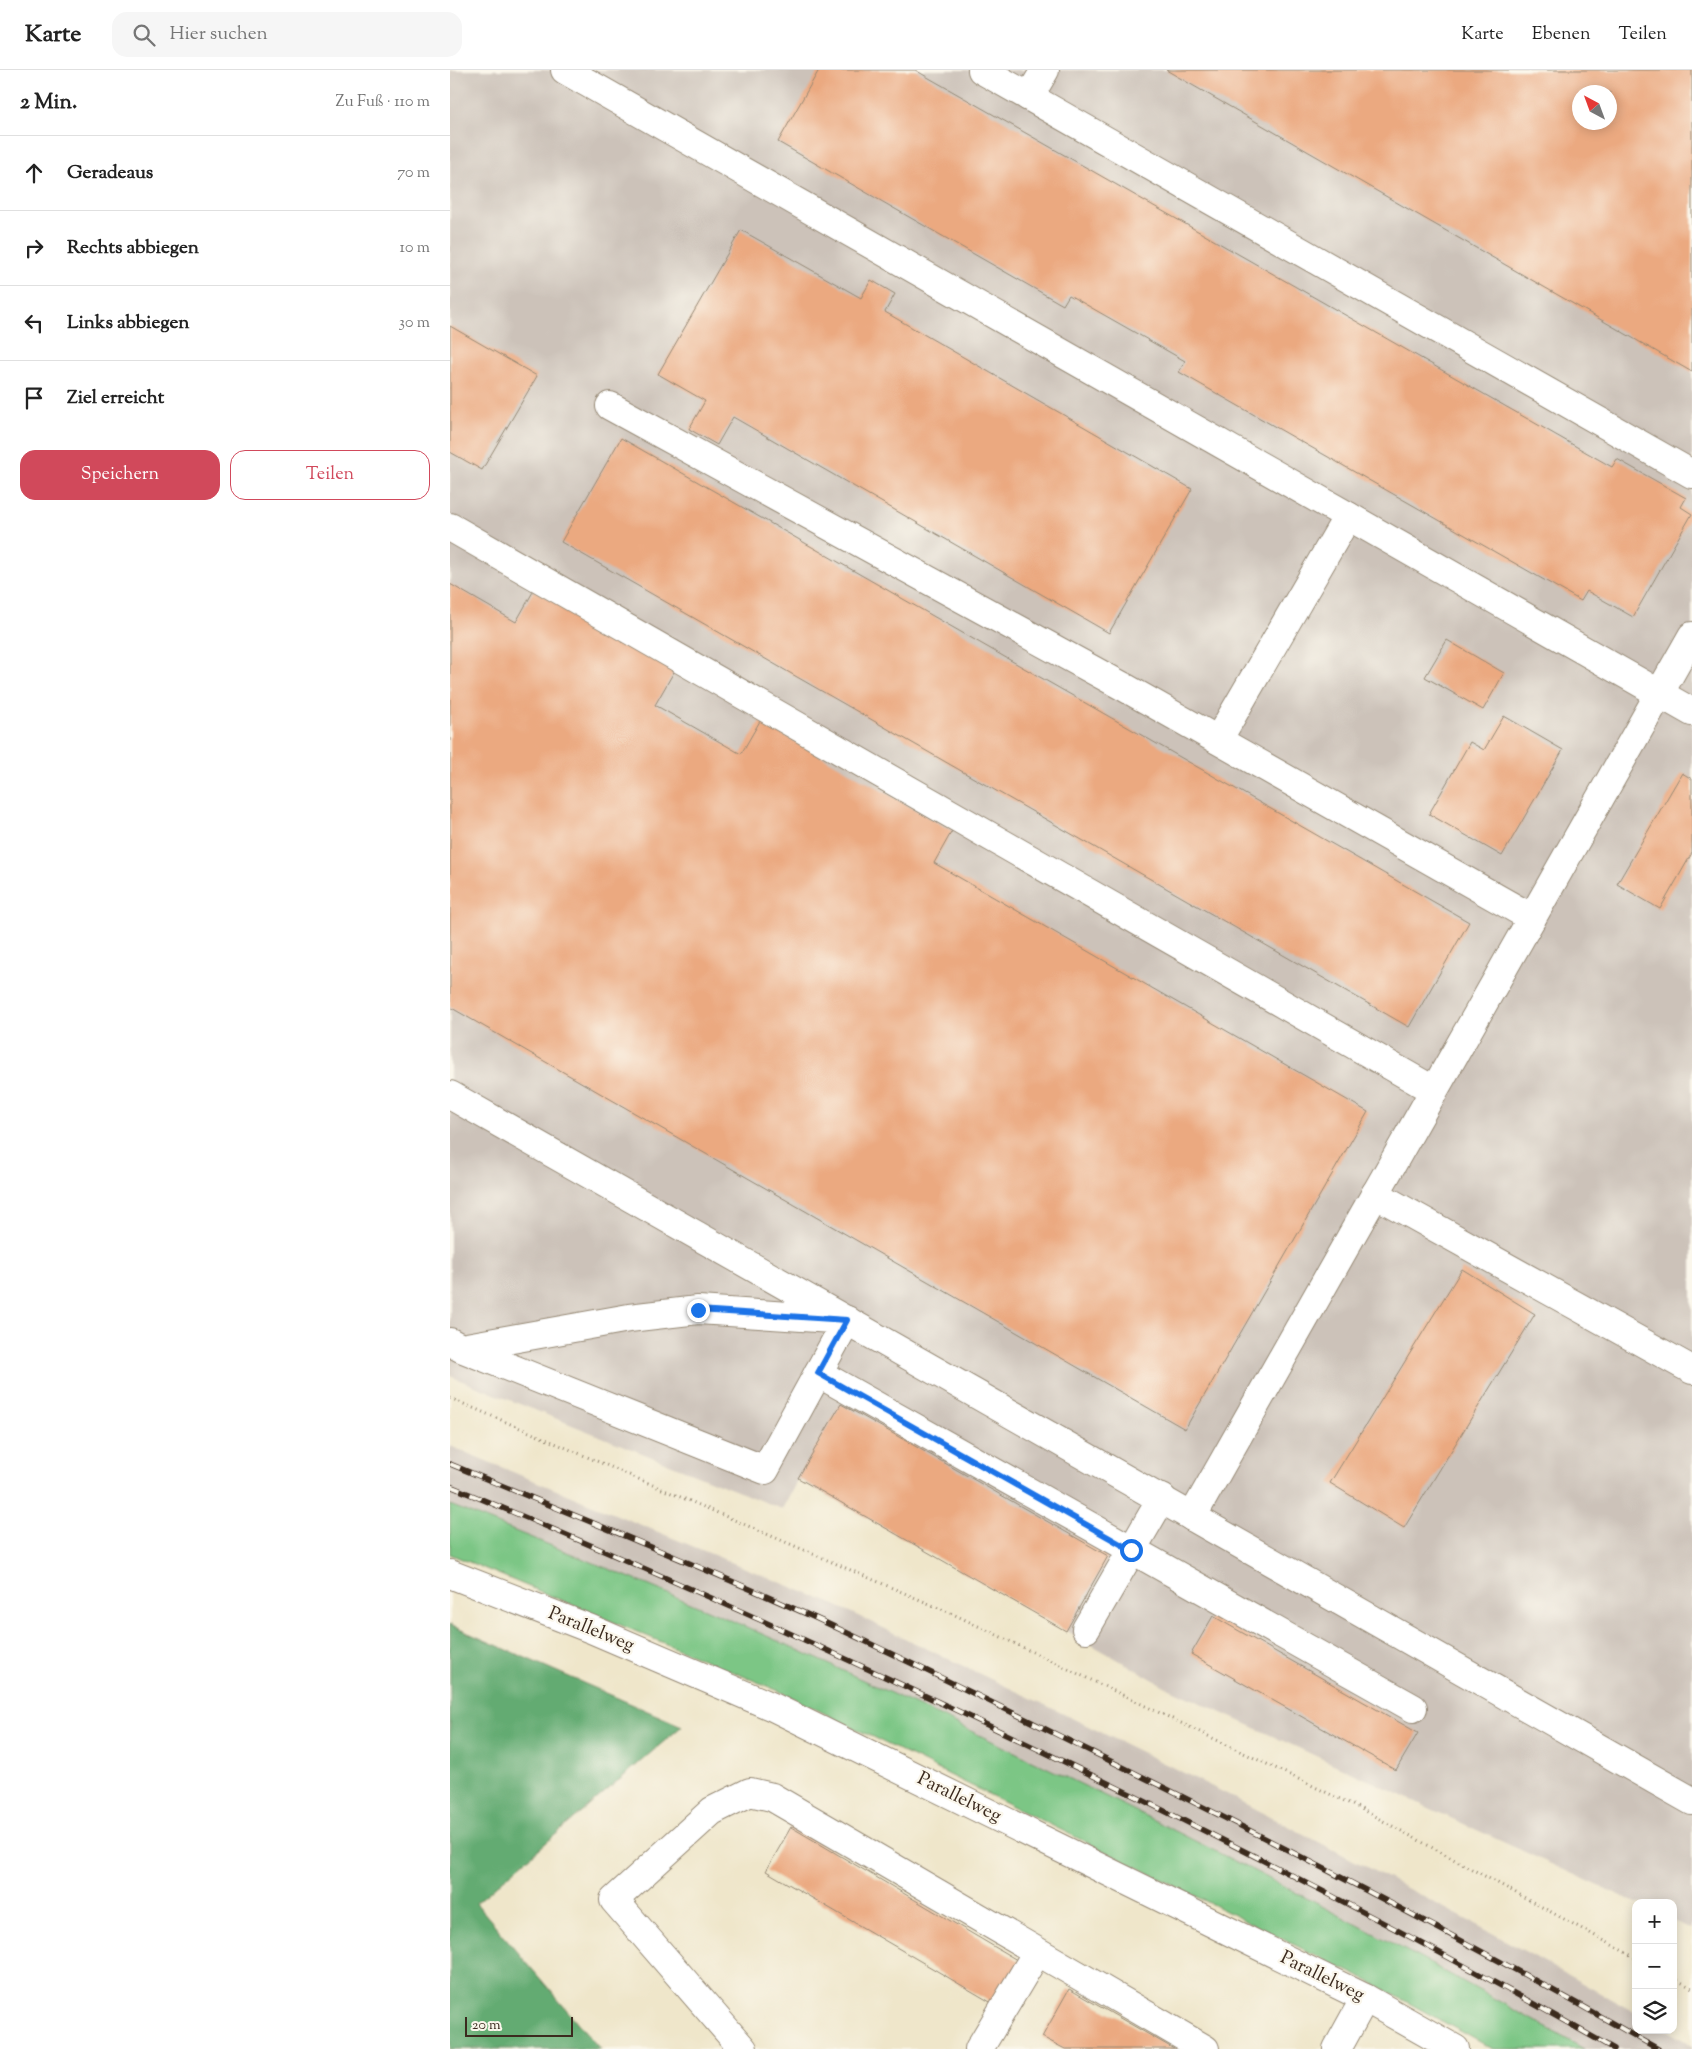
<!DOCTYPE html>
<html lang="de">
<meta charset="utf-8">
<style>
body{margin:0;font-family:"Sorts Mill Goudy",serif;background:#f6f6f6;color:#222}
.controls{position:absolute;right:15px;bottom:15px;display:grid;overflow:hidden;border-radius:10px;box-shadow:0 2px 12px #0003}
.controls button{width:45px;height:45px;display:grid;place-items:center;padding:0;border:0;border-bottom:1px solid #e0e0e0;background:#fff;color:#222;font:25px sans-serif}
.compass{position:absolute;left:1122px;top:15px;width:45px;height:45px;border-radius:50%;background:#fff;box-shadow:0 2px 12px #0003;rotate:319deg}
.scale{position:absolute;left:15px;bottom:12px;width:108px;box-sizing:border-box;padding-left:5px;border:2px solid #3b2a1e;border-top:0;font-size:14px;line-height:18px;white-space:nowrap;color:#3b2a1e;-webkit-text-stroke:4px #fbf7ec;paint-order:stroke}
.stop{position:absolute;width:15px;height:15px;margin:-11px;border:4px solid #1a73e8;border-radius:50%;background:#fff}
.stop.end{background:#1a73e8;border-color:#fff;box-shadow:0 1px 5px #0008}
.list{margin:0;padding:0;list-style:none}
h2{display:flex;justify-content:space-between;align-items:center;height:65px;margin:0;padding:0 20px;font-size:21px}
h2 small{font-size:16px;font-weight:400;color:#767676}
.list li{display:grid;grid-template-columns:32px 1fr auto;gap:15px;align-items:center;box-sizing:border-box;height:75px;padding:0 20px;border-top:1px solid #e0e0e0}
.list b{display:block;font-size:19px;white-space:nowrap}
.list em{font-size:16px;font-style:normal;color:#767676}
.actions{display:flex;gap:10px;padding:15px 20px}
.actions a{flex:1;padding:11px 0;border:1px solid #d1495b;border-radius:15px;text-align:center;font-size:18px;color:#d1495b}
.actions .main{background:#d1495b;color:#fff}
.icon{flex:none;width:28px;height:28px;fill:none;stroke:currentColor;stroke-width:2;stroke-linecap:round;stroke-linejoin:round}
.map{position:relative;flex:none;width:1242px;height:1979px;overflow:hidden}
header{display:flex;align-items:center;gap:30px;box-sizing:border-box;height:70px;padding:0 25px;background:#fff;border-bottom:1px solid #e0e0e0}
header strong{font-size:24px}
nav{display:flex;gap:28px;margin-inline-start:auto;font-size:18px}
.search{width:350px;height:45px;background:#f6f6f6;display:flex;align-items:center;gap:12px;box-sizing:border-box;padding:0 18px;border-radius:15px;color:#767676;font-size:19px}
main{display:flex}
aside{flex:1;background:#fff}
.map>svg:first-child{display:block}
</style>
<header>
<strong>Karte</strong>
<div class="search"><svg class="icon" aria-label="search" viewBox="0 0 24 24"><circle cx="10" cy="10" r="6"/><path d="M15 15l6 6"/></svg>Hier suchen</div>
<nav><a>Karte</a><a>Ebenen</a><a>Teilen</a></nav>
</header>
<main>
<aside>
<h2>2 Min.<small>Zu Fuß · 110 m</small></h2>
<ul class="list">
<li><svg class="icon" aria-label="ahead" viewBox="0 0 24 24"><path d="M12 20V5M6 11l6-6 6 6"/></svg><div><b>Geradeaus</b></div><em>70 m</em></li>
<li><svg class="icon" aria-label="right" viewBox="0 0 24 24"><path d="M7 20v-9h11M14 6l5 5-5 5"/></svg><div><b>Rechts abbiegen</b></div><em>10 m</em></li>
<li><svg class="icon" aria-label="left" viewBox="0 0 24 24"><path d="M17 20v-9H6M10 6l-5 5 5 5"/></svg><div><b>Links abbiegen</b></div><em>30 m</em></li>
<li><svg class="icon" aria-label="arrive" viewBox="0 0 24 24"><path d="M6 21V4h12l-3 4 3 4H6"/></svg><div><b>Ziel erreicht</b></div></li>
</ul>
<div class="actions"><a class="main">Speichern</a><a>Teilen</a></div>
</aside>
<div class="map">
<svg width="1242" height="1979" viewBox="0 0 1242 1979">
<rect width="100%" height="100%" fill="#fbf7ec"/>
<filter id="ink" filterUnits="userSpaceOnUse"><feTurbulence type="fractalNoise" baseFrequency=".02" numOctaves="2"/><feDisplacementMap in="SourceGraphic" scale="10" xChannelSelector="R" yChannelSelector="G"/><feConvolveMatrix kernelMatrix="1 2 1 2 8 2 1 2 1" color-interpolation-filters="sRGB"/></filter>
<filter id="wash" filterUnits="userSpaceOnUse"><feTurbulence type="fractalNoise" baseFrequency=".0096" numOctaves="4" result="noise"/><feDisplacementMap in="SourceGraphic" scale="20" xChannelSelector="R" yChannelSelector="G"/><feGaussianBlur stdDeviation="1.12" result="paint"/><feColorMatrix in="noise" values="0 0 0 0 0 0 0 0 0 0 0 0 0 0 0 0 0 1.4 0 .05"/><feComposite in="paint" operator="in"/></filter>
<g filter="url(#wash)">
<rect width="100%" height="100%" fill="#efe6ca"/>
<g fill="#ccc2b9" fill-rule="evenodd">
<path d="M0,0H1242V1859L1223,1851V1833H1186L720,1619L348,1409L332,1439L0,1306ZM1130,22H1160V52H1130Z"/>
<polygon points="0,1376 385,1535 589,1632 787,1729 1042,1863 1186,1943 1186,1960 1216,1960 1242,1975 1242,1979 1134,1979 1028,1919 759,1778 383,1596 156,1498 0,1435"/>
</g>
<path fill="#7bc685" stroke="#5b7852" d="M0,1435C129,1487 259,1538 385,1597C639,1715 890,1840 1134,1979H1043L924,1914L329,1621L0,1484Z"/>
<polygon fill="#64ab72" stroke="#506a48" points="0,1555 232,1656 26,1833 150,1979 0,1979"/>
<g id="blocks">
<g fill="#eba980" fill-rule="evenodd">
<polygon points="369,0 465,0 1162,397 1167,389 1236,428 1231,437 1242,444 1183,547 1137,521 1131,531 729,302 735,291 619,225 613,235 328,72"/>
<path d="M716,0H1242V302ZM1130,22H1160V52H1130Z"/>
<polygon points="291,160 411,228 421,210 445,224 435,242 742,419 659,563 283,347 267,375 239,359 255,331 208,304"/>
<polygon points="0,256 87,306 32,400 0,382"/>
<polygon points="171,368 1019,852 959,957 111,472"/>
<polygon points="0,514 66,552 84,520 225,600 205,635 291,684 310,651 502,761 484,793 918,1042 735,1359 0,937"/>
<polygon points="997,570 1054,603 1033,640 975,607"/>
<polygon points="1054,646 1113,680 1052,786 979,744 1020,672 1034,680"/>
<polygon points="1232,703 1242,709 1242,783 1210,839 1167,814"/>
<polygon points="1012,1199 1085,1244 954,1458 880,1413"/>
<polygon points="391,1334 658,1486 616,1561 348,1408"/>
<polygon points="763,1546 968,1663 946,1700 741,1584"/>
<polygon points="341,1757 572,1893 547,1936 316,1801"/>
<polygon points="619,1919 724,1979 615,1979 592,1967"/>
</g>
</g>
</g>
<g filter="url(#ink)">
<use href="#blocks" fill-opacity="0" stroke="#958874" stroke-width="1"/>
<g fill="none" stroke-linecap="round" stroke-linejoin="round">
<g stroke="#958874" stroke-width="30">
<g id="minor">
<polyline points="115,0 1242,642"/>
<polyline points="532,0 1242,404"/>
<polyline points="579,27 595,0"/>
<polyline points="160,336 674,617 1082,848"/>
<polyline points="0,457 983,1020"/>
<polyline points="768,670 898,446"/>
<polyline points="0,1025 1242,1731"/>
<polyline points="925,1124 1242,1300"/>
<polyline points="0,1272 11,1278 179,1248 248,1240 397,1250 315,1400 11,1278"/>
<polyline points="368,1303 963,1638"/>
<polyline points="742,1447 1242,566"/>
<polyline points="0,1504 141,1559 323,1637 915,1928 1005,1979"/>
<polyline points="636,1559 712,1428"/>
<polyline points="293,1979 164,1830 262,1741 300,1722 322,1727 755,1979"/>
<polyline points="529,1979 587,1882"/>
<polyline points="887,1979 915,1928"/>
</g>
</g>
<g stroke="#958874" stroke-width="3" stroke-dasharray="1 4" stroke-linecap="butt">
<polyline points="0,1328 503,1544 911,1739 1186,1888"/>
<polyline points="1223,1908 1242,1918"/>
</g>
<use href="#minor" stroke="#fff" stroke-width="28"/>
<g stroke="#3b2a1e" stroke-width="5.5">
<g id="rail">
<path d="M0,1394C120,1444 242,1492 361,1546C453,1588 543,1633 634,1678C828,1773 1020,1872 1208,1979"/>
<path d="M0,1416C211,1503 418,1597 623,1696C806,1785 987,1878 1164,1979"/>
</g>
</g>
<use href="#rail" stroke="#fbf7ec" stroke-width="4" stroke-dasharray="11" stroke-linecap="butt"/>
</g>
</g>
<g fill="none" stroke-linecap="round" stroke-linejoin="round" filter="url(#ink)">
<polyline stroke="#1a73e8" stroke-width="6" points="248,1240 397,1250 368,1303 681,1480"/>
</g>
<g text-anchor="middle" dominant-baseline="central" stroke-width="4.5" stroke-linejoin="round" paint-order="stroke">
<g font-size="19" fill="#3b2a1e" stroke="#fbf7ec">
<text transform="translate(141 1560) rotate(22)">Parallelweg</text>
<text transform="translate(509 1728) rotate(26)">Parallelweg</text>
<text transform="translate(872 1907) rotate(26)">Parallelweg</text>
</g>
</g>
</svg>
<div class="controls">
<button>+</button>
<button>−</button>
<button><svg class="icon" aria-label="layers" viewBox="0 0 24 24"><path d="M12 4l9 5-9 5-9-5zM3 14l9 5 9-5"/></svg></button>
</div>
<svg class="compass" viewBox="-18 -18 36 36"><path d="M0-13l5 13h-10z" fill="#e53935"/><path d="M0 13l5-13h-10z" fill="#767676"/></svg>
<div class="scale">20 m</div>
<div class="stop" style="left:681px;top:1480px"></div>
<div class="stop end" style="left:248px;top:1240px"></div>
</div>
</main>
